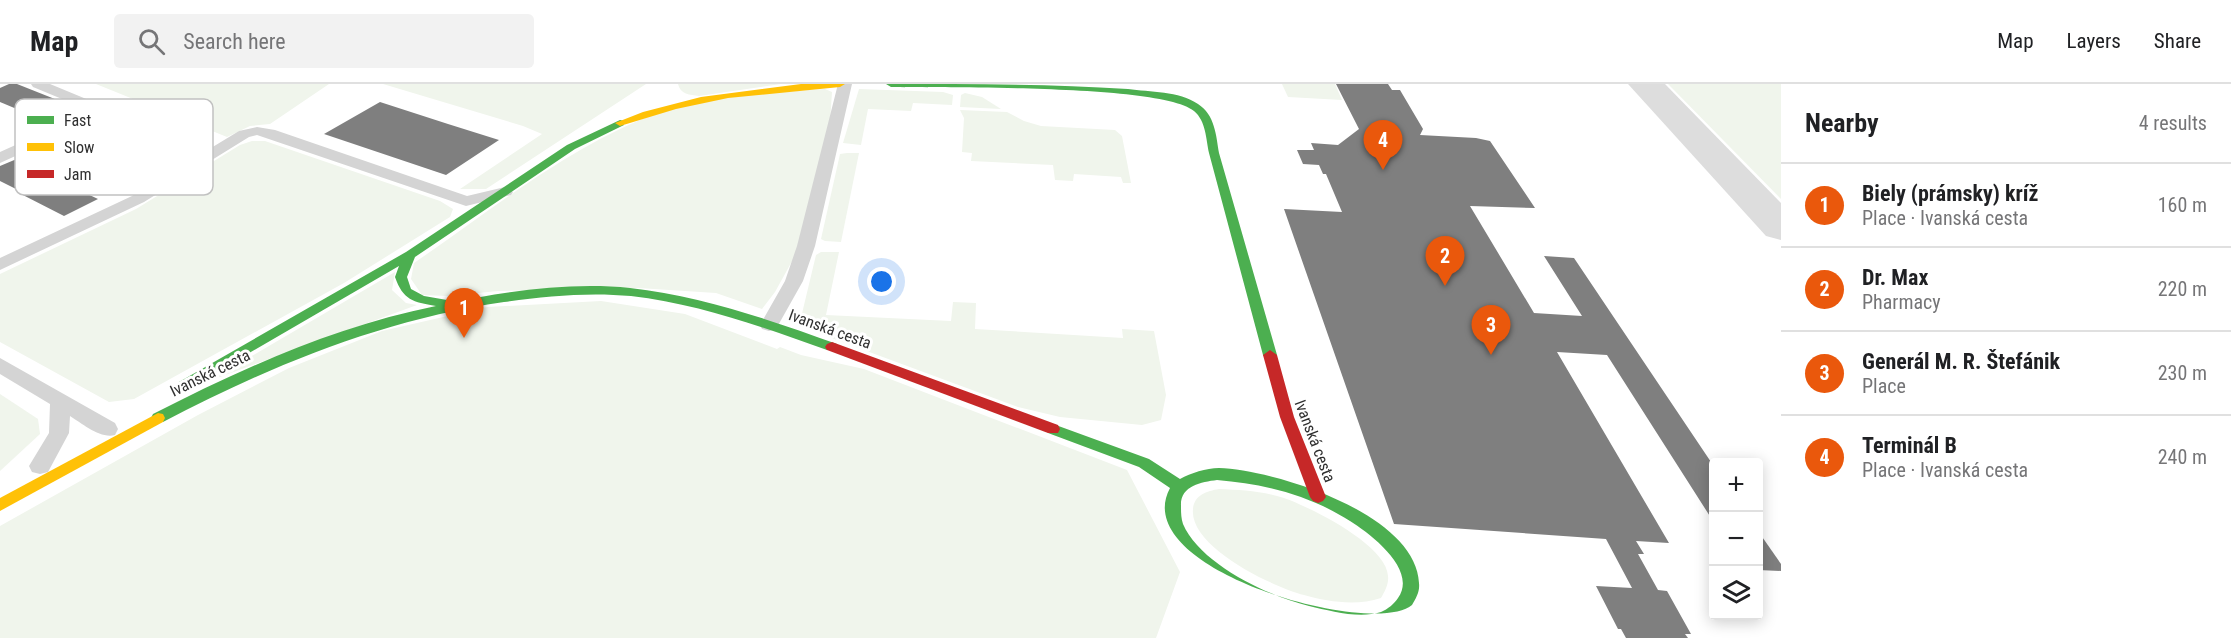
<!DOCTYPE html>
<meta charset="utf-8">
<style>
body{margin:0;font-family:"Roboto Condensed",sans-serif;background:#f2f2f2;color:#202124}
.controls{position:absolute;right:18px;bottom:18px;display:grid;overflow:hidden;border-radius:6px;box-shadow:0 3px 15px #0003}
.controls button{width:54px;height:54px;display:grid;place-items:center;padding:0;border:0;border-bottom:2px solid #e0e0e0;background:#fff;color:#202124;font:30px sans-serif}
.you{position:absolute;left:882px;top:198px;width:21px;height:21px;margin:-15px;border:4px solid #fff;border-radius:50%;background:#1a73e8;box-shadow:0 0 0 9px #1a73e833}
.badge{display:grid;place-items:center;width:39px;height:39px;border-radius:50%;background:#ea580c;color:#fff;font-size:20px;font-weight:700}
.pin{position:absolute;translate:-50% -50px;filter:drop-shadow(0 2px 3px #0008)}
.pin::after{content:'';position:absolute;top:32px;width:21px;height:18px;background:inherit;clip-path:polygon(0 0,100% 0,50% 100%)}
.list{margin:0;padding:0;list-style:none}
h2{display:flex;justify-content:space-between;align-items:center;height:78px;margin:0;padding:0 24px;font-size:26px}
h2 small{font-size:20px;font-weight:400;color:#757577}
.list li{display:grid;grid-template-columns:39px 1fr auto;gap:18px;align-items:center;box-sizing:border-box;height:84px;padding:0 24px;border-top:2px solid #e0e0e0}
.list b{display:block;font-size:22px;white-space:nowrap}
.list p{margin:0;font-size:20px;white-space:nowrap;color:#757577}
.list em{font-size:20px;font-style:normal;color:#757577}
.icon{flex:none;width:33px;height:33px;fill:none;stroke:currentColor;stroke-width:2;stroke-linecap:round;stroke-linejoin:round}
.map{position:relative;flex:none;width:1781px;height:554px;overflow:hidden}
header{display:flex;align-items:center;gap:36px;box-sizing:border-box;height:84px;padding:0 30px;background:#fff;border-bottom:2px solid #e0e0e0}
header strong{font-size:28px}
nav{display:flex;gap:33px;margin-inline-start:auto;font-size:21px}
.search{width:420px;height:54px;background:#f2f2f2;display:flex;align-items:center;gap:15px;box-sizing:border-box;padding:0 21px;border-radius:6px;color:#757577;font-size:22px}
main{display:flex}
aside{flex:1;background:#fff}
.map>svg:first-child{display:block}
</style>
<header>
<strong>Map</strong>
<div class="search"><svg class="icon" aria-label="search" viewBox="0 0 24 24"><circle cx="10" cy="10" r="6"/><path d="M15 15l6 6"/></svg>Search here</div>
<nav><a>Map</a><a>Layers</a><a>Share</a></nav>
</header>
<main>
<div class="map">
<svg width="1781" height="554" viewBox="0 0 1781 554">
<rect width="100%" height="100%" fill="#fff"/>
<g fill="#f0f5ec">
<polygon points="96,0 329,0 270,40 250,42 227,53"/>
<polygon points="383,0 646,0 486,105 460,105 542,50 523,42"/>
<path d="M678,0H781L699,12C690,11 680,10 678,0Z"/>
<polygon points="1282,0 1335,0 1342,16 1288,13"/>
<polygon points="1668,0 1781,0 1781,115"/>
<path d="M825,5L832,8L830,39L796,170L775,208L762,225L716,209L638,204L498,207L448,212L422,211L411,195L414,179C490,127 572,60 658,29C711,11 770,9 825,5Z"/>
<polygon points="859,5 943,8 953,11 952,21 913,19 911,27 868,25 861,61 843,59"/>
<polygon points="965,9 982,13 1001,25 960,23 961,11"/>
<polygon points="960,26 1007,28 1024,37 1041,42 1115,46 1122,52 1131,99 1123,99 1121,93 1074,90 1073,97 1055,96 1053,81 971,77 972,69 962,68 964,34"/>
<polygon points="252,57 265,57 440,117 453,125 450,133 344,199 134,315 109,318 0,258 0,190 136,125 240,61"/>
<polygon points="847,69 859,69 841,158 825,157 821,155 840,70"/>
<polygon points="821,168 839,168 826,231 951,237 953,218 976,219 975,245 1123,254 1122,245 1154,247 1166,311 1161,336 1142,341 1060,333 1018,323 799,242 816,171"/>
<polygon points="395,188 392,206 406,219 417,221 209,297"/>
<polygon points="601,217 685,230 777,265 780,263 801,271 864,285 1127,386 1180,488 1156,554 0,554 0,442 198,331 289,284 382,247 487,223"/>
<polygon points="0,310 38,335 40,350 0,387"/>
<path d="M1219,405C1241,406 1263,407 1284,414C1310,423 1387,461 1388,492C1389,500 1385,507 1381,514C1357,522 1328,518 1304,511C1273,503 1189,463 1193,425C1194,411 1207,407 1219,405Z"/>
</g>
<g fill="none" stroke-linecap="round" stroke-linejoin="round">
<polygon fill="#ddd" fill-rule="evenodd" points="1628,0 1665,0 1781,119 1781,156 1766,152"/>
</g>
<g fill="#7f7f7f">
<polygon points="9,0 17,0 85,27 55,41 0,18 0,4"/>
<polygon points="1336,0 1388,0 1392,6 1400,6 1423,45 1420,51 1476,54 1490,57 1535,124 1470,122 1534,229 1582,232 1544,172 1574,174 1713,381 1713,437 1607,271 1557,268 1669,459 1636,457 1644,470 1638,470 1658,506 1667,507 1691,550 1685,550 1688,554 1626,554 1621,545 1618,545 1596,502 1632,504 1606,455 1394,440 1284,125 1342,128 1326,90 1323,90 1319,81 1303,80 1297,66 1314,66 1311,59 1338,61 1359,45"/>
<polygon points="380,18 448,40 499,56 446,91 324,50"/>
<polygon points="19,74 62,95 58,96 98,115 64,132 17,108 20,107 0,97 0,82"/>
<polygon points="1758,447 1781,480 1781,487 1758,486"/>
</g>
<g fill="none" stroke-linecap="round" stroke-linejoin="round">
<g fill="#d4d4d4" fill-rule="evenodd">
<polygon points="31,0 50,0 108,24 110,27 108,30 0,79 0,68 91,27 33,3"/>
<polygon points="838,0 852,0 815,162 803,197 776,245 769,247 762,245 760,241 785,197 797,162"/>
<polygon points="257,43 275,46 467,112 505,103 513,108 511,111 466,122 257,51 249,53 144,118 0,186 0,174 132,112 239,47"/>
<path d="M0,274L115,339L118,345L115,351C100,355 83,340 70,332L69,349L48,388L40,390L32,388L29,382L49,349L50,320L0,290Z"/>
</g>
<g fill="#4caf50" fill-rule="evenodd">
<path d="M886,0C967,0 1047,0 1128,5C1150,8 1179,7 1198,20C1215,31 1216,51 1219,69L1277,271L1275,274H1265L1263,271L1209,69C1206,55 1206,37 1194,27C1162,0 944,4 891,3Z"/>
<path d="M620,36L624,37V41L575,65L415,173L407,193L411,205L424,212L447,216L449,219C508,207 571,198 630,204C701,212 770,236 837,260L839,263L837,266H827C763,243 699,220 631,212C589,208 546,212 504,218C382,236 272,281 163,338H153L151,334L153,330C243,284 336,242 436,222C413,218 403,216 395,193L399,182L189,304L184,306L177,301L179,298L406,168L567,61Z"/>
<path d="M1053,340L1149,375L1180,395C1191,389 1206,384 1219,384C1276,386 1416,430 1419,499C1420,508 1416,514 1412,521C1374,554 1126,486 1170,404L1139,383L1048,349L1046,345L1048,341ZM1217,396C1265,400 1309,411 1350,437C1371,450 1418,486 1398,514C1394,520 1388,525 1381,528C1359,535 1331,527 1309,522C1268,512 1200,480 1183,440C1181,434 1181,428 1181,422C1180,402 1201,398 1217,396Z"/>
</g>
<g fill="#ffc107" fill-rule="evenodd">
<polygon points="801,0 845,0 840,3 728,14 676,25 620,42 615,39 643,28 701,13"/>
<polygon points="158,329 163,330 165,334 163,338 0,427 0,414"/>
</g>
<g fill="#c62828" fill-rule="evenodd">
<polygon points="832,258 1058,341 1060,345 1058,349 1048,349 827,266 825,263 827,260"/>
<polygon points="1270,266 1277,271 1294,333 1326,413 1323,417 1318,419 1313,417 1310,413 1280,333 1263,271"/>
</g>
</g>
<g text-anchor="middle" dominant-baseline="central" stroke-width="6" stroke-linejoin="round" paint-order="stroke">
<g font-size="16" fill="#2f2f2f" stroke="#fff">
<text transform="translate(830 245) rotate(20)">Ivanská cesta</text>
<text transform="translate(210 289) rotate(-26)">Ivanská cesta</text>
<text transform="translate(1315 357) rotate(69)">Ivanská cesta</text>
</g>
</g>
<rect x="15" y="15" width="198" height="96" rx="9" fill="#fff" stroke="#c1c1c1" stroke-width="1.5"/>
<rect x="27" y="32" width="27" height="8" fill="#4caf50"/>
<rect x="27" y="59" width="27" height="8" fill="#ffc107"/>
<rect x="27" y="86" width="27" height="8" fill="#c62828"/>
<g font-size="16" fill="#2f2f2f">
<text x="64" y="42">Fast</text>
<text x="64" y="69">Slow</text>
<text x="64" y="96">Jam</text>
</g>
</svg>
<div class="controls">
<button>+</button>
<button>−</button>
<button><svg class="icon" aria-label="layers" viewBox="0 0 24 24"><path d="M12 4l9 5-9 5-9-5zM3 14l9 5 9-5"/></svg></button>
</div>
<div class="you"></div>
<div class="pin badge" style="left:464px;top:254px">1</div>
<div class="pin badge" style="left:1445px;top:202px">2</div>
<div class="pin badge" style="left:1491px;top:271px">3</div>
<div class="pin badge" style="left:1383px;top:86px">4</div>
</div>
<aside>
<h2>Nearby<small>4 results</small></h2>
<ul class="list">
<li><span class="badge">1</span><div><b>Biely (prámsky) kríž</b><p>Place · Ivanská cesta</p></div><em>160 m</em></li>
<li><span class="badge">2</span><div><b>Dr. Max</b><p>Pharmacy</p></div><em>220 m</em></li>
<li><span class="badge">3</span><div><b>Generál M. R. Štefánik</b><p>Place</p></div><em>230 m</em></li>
<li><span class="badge">4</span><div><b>Terminál B</b><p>Place · Ivanská cesta</p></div><em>240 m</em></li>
</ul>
</aside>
</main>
